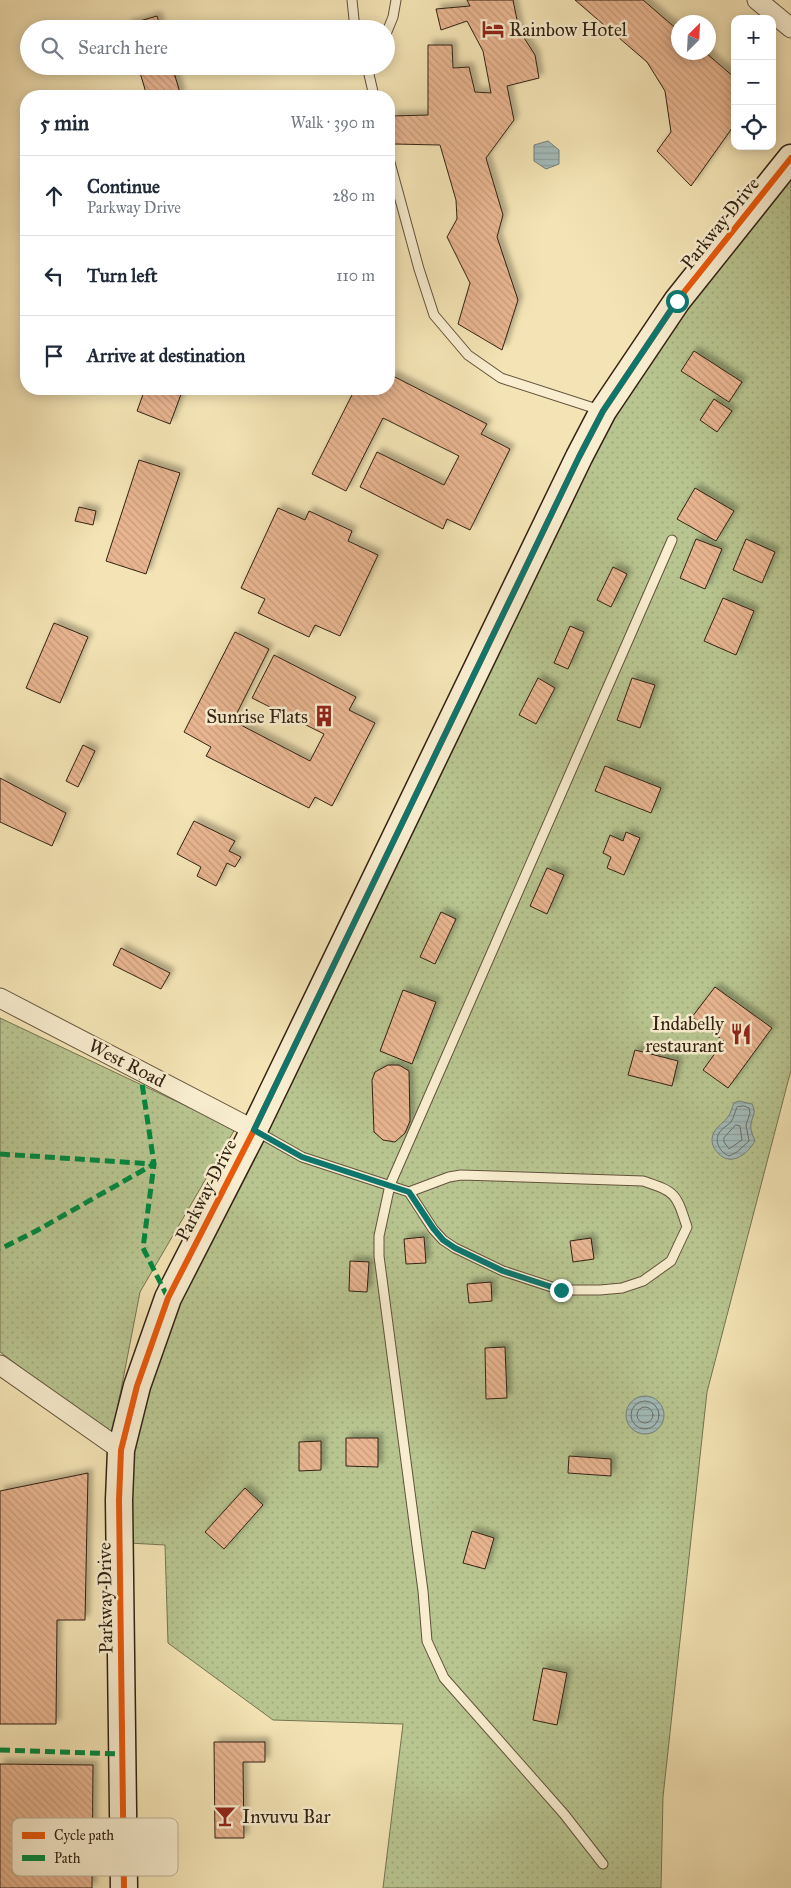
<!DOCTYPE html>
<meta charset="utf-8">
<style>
body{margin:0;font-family:"IM FELL Great Primer",serif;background:#f6f6f7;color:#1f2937}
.controls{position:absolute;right:15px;top:15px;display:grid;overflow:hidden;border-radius:10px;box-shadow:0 2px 12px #0003}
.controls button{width:45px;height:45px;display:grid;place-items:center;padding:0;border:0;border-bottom:1px solid #e0e1e3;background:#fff;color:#1f2937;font:25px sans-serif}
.compass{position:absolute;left:671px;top:15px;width:45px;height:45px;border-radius:50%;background:#fff;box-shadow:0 2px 12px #0003;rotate:24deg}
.stop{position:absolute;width:15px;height:15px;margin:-11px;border:4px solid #0f766e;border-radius:50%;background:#fff}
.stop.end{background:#0f766e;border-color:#fff;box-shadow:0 1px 5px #0008}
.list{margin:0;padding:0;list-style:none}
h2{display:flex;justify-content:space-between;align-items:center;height:65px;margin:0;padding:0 20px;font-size:21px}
h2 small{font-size:16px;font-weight:400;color:#747a83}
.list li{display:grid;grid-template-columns:32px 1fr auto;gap:15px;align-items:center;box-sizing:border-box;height:80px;padding:0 20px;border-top:1px solid #e0e1e3}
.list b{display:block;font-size:19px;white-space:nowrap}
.list p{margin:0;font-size:16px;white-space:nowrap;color:#747a83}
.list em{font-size:16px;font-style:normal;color:#747a83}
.icon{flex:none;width:28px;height:28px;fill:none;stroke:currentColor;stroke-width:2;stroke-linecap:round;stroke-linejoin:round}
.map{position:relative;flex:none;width:791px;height:1888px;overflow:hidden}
.search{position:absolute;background:#fff;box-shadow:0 2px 12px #0003;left:20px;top:20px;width:375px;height:55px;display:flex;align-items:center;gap:12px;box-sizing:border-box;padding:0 18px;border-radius:28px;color:#747a83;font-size:19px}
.panel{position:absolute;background:#fff;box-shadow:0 2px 12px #0003;left:20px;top:90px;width:375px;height:305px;border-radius:20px}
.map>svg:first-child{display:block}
</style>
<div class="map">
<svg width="791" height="1888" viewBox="0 0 791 1888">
<defs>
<pattern id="park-dots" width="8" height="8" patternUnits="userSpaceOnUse" patternTransform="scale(1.25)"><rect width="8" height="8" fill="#b8c590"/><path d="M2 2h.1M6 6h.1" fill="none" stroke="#9fa97b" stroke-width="1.8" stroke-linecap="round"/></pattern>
<pattern id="water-rules" width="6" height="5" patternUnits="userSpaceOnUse" patternTransform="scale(1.25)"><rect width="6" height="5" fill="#a2bbba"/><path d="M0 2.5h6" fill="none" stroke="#8ca09f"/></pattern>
<pattern id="building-back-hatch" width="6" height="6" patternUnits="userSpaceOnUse" patternTransform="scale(1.25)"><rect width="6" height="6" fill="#e8b590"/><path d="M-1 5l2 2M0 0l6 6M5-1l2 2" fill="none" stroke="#c79b7b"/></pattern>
<filter id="shadow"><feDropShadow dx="4.5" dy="-4.5" stdDeviation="2.5" flood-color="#0004"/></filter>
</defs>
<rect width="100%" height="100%" fill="#f4e4b5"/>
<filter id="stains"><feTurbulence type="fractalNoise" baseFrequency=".004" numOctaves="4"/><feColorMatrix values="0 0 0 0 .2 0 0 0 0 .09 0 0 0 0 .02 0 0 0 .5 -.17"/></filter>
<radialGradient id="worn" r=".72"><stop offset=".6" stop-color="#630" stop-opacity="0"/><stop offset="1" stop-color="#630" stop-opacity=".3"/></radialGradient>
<g fill="url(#park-dots)" stroke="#757452">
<polygon points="791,158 791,1070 707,1392 663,1797 661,1888 383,1888 403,1724 273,1720 168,1643 165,1545 129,1543 124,1444 178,1285 588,449"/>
<polygon points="0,1018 235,1129 140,1292 112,1436 0,1352"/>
</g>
<g fill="url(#water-rules)" stroke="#757e77">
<polygon points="548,141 559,150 559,164 546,169 534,161 534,145"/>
<path d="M739,1101L752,1104C757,1113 752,1116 751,1124C750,1130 753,1136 755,1141C747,1155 730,1167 718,1153C714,1149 712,1145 712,1139C713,1128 722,1125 728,1117C731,1113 732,1107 734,1103Z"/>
<circle cx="645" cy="1415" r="19"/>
</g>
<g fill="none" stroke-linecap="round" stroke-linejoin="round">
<g stroke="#6a6e66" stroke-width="1">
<path d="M744,1106L749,1108L750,1113L746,1125L749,1141L737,1152L729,1156C720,1152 714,1142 719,1133C722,1128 727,1126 731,1122C734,1117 735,1112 737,1107Z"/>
<polygon points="736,1125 740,1126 742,1140 729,1149 724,1142 724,1138"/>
<circle cx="645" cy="1415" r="14"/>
<circle cx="645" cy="1415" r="8"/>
</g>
</g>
<g fill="url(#building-back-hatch)" stroke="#322213" filter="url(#shadow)">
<polygon points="467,0 513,0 519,30 535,55 539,78 507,86 514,120 486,158 503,215 497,237 518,300 502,350 458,324 470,283 447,237 457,219 456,200 440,145 394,144 392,116 428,115 428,45 452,45 453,68 469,67 475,92 491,93 483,51 467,21 441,30 436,9 470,6"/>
<polygon points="575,0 643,0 678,30 678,52 705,52 735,78 735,124 691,186 657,151 671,132 665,91 647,62"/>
<polygon points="157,16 161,29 127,29 126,25"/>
<polygon points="138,66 172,66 181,96 147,96"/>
<polygon points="694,351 742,382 729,402 681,371"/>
<polygon points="391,375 487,424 481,434 510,449 470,530 447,519 443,529 360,487 377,452 444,485 459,456 383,418 346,491 312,474 355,389 389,389 389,380"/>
<polygon points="145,389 183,389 170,424 137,411"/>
<polygon points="714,399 732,411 717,432 700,420"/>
<polygon points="139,460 180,473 146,574 106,561"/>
<polygon points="695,488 734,511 716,541 677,519"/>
<polygon points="79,507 96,511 93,525 75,521"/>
<polygon points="278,508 305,520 309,511 352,531 348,541 378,555 340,636 315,625 309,637 258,613 265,599 241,588"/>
<polygon points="696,539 722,549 705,589 680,578"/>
<polygon points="746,539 775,552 762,583 733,570"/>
<polygon points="613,567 627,574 611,607 597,600"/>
<polygon points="723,598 754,611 736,655 704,641"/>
<polygon points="54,623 88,637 60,703 26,688"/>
<polygon points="570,626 584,632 568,669 554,663"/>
<polygon points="235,632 269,649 233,721 310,761 324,734 252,698 274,655 356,697 349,710 375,723 332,806 315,797 309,808 206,756 211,747 184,732"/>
<polygon points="538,678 555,688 536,724 519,715"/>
<polygon points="632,678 655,685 640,728 617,720"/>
<polygon points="83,745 95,751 78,787 66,781"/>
<polygon points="605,766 661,788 651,813 595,791"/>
<polygon points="0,778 66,813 52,846 0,822"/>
<polygon points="194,821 235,841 229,851 241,857 235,867 227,863 216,886 197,876 201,867 177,854"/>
<polygon points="626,832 640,838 624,875 607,868 611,857 603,853 610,835 623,841"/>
<polygon points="547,868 564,875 547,914 530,906"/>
<polygon points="441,912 456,919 435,964 420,957"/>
<polygon points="121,948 170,973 161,989 113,965"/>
<polygon points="715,987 772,1028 728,1088 703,1070 724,1041 692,1017"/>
<polygon points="403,990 436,1002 412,1064 380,1051"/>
<polygon points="635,1050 678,1061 672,1086 628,1075"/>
<polygon points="388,1065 399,1065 409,1071 410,1121 405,1133 395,1142 383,1140 374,1132 372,1080 375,1072"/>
<polygon points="424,1237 426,1263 406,1264 404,1239"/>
<polygon points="591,1238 594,1259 573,1262 570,1241"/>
<polygon points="350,1261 369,1262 367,1292 349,1291"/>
<polygon points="491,1282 492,1301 469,1303 467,1284"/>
<polygon points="505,1347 507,1398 486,1399 485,1348"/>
<polygon points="346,1438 378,1438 378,1467 346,1466"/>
<polygon points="321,1441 321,1470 299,1471 299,1442"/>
<polygon points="569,1456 611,1459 611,1476 568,1473"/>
<polygon points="88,1473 85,1620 57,1620 56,1724 0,1724 0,1491"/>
<polygon points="245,1488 263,1505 224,1549 205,1532"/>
<polygon points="472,1531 494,1538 485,1569 463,1563"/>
<polygon points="543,1668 567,1673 557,1725 533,1720"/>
<polygon points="214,1742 265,1742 265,1762 243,1762 244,1838 215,1838"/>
<polygon points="0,1764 93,1765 92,1888 0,1888"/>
</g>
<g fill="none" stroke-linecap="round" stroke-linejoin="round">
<g stroke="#62523c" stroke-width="11">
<g id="lane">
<polyline points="352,0 355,29"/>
<polyline points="386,34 393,17 396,0"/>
<polyline points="367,66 374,96"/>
<polyline points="389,159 419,269 434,315 468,355 501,378 600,410"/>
<path d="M256,1131L302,1157L409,1192L449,1177L461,1175L643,1181C676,1192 676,1193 687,1227L671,1261L643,1281L622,1288L600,1290H561L503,1271L455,1248L443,1240L433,1229L409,1192"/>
<polyline points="603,1864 564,1814 444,1678 427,1641 423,1591 379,1256 379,1236 390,1185 672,540"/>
</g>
</g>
<g stroke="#62523c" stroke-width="21">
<g id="street">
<polyline points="757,0 791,28"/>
<polyline points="0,998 254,1130"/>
<polyline points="0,1365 121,1450"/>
</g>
</g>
<g stroke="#322213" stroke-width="29">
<polyline id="secondary" points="124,1888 119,1500 121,1450 137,1386 168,1298 254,1130 579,457 603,411 677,301 791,158"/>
</g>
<use href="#lane" stroke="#f8edcf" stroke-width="9"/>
<use href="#street" stroke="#f8edcf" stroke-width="19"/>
<use href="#secondary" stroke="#f8edcf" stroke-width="26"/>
<g stroke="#00873e" stroke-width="5" stroke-dasharray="10 5" stroke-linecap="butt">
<polyline points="140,1070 154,1164 143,1248 168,1298"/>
<polyline points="0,1154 154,1164 36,1231 0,1249"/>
<polyline points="0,1750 123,1754"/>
</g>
<g stroke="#f8edcf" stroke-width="9">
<polyline id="cycleway" points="124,1888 119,1500 121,1450 137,1386 168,1298 254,1130 579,457 603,411 677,301 791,158"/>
</g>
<use href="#cycleway" stroke="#e8590c" stroke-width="6"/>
</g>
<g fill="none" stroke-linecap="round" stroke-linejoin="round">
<polyline stroke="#0f766e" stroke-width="6" points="561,1290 503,1271 455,1248 443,1240 433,1228 409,1192 302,1157 254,1130 579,457 603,411 677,301"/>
</g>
<defs>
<g id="hotel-bare" transform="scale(1.725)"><path d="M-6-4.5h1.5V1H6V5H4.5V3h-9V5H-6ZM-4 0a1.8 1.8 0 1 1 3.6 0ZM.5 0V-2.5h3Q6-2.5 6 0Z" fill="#8f2418" stroke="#f8edcf" stroke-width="2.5" paint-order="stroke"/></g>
<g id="building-bare" transform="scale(1.725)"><path d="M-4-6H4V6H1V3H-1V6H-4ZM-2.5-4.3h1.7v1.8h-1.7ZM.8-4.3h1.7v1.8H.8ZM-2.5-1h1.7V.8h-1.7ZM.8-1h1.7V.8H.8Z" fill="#8f2418" stroke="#f8edcf" stroke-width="2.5" paint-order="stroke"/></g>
<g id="restaurant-bare" transform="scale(1.725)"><path d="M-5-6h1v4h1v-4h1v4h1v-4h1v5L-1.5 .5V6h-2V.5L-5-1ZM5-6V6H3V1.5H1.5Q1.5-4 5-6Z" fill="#8f2418" stroke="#f8edcf" stroke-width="2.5" paint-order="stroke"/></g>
<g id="bar-bare" transform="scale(1.725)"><path d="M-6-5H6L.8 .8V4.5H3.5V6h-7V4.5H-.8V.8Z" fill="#8f2418" stroke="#f8edcf" stroke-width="2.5" paint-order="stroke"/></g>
</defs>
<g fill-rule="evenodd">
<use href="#hotel-bare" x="493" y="29"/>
<use href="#building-bare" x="324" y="716"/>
<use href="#restaurant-bare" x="741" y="1034"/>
<use href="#bar-bare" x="225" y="1816"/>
</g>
<g text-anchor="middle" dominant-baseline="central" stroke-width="5" stroke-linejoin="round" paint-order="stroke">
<g font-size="19" fill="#322213" stroke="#f8edcf" text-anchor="start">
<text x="509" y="29">Rainbow Hotel</text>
<text x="308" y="716" text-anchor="end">Sunrise Flats</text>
<text x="724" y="1023" text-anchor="end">Indabelly<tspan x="724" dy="22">restaurant</tspan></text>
<text x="242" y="1816">Invuvu Bar</text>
</g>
<g font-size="19" fill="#322213" stroke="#f8edcf">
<text transform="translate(720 223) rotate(-51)">Parkway Drive</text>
<text transform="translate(127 1063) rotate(27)">West Road</text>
<text transform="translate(206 1190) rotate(-63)">Parkway Drive</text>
<text transform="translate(105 1598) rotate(-91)">Parkway Drive</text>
</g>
</g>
<rect x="12" y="1818" width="166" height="58" rx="8" fill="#f8edcf" stroke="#bdb097" stroke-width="1"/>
<rect x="22" y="1832" width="23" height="7" fill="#e8590c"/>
<rect x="22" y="1855" width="23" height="6" fill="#00873e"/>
<g font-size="14" fill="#322213">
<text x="54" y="1840">Cycle path</text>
<text x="54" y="1863">Path</text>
</g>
<rect width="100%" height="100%" filter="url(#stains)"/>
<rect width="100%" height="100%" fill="url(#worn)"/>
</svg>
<div class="controls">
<button>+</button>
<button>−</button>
<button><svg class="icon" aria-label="locate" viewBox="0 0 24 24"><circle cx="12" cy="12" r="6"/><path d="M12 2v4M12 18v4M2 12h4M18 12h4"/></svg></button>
</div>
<svg class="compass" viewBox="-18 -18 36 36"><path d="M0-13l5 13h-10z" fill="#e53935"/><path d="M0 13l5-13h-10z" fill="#747a83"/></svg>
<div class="stop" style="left:677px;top:301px"></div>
<div class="stop end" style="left:561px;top:1290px"></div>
<div class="search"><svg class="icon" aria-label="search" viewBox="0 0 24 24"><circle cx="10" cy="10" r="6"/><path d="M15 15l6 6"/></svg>Search here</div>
<section class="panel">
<h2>5 min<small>Walk · 390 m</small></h2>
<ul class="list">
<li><svg class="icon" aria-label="ahead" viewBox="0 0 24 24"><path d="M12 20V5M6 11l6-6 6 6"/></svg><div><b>Continue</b><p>Parkway Drive</p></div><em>280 m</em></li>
<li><svg class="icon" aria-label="left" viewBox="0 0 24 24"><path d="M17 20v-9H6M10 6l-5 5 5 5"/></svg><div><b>Turn left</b></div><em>110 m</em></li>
<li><svg class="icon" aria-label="arrive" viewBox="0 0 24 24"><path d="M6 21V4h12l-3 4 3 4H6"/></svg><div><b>Arrive at destination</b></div></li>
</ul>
</section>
</div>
